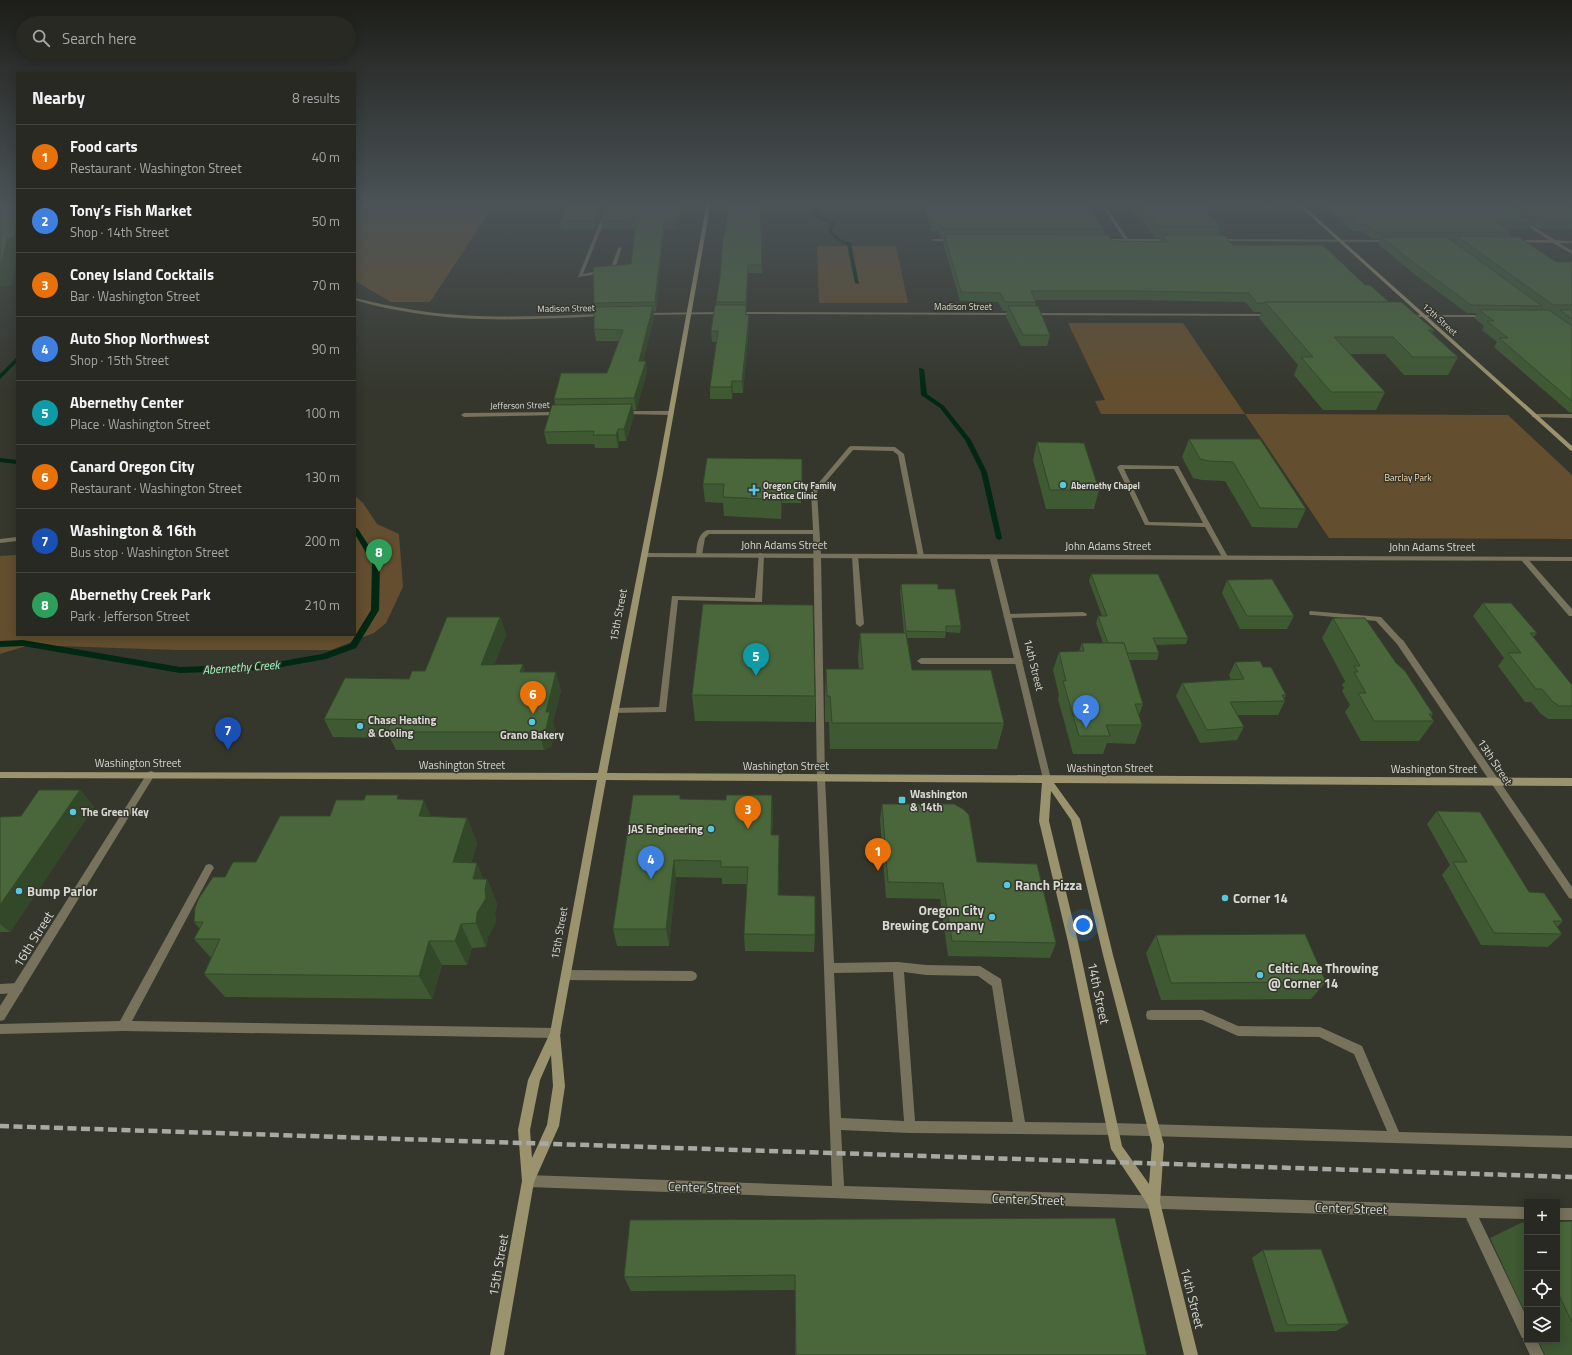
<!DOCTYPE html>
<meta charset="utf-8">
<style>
body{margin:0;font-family:"Titillium Web",sans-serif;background:#30312a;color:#f1f3f6}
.controls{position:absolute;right:12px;bottom:12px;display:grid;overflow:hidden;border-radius:0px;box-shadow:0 2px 10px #0003}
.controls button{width:36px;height:36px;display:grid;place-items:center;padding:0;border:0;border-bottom:1px solid #444540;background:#282922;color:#f1f3f6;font:20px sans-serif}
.you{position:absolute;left:1083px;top:925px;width:14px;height:14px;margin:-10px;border:3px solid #fff;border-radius:50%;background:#1a73e8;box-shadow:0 0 0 6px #1a73e833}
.badge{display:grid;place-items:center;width:26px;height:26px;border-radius:50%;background:#95b2f1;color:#fff;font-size:13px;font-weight:700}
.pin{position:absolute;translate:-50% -33px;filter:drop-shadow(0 1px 2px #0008)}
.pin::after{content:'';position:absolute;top:21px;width:14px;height:12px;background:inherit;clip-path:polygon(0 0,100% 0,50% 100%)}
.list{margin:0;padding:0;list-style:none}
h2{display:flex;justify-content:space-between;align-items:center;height:52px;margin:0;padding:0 16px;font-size:17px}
h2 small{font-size:13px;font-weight:400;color:#a5a6a5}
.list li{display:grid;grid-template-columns:26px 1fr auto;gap:12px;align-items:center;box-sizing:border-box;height:64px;padding:0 16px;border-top:1px solid #444540}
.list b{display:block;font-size:15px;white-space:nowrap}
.list p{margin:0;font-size:13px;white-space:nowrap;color:#a5a6a5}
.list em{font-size:13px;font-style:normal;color:#a5a6a5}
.icon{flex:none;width:22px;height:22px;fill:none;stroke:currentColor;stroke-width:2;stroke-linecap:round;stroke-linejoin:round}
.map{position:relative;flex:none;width:1572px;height:1355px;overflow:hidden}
.search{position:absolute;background:#282922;box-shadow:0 2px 10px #0003;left:16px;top:16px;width:340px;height:44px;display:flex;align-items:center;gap:10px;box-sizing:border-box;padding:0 14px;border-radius:22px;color:#a5a6a5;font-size:15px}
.panel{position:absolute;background:#282922;box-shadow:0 2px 10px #0003;left:16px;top:72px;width:340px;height:564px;border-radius:0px}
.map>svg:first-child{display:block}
</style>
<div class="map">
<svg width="1572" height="1355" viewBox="0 0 1572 1355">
<rect width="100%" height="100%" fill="#35372d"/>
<g fill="#634e2f">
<polygon points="355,202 496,202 430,302 391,302 355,281"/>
<polygon points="817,246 896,246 908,303 819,303"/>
<polygon points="1068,323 1183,323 1245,414 1508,415 1572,475 1572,539 1329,538 1245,414 1101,414 1095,401 1105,400"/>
<polygon points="355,496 363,503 377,524 399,534 403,587 386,623 374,633 331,650 176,650 29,645 0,654 0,556 17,555 17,635 355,635"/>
</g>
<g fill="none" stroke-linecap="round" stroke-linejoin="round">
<g fill="#002812" fill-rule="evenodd">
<polygon points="797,202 802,202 815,208 818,215 835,223 831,231 840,239 851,243 859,284 855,283 847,245 838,241 828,232 832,224 815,217 812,210"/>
<polygon points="17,357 17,362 0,379 0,374"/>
<polygon points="919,368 924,369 927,394 944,406 971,440 987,472 1002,538 1001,539 999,540 996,538 981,472 965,440 940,408 921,395"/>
<polygon points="0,458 17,460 17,464 0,462"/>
<polygon points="355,527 358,529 380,563 379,610 356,648 326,659 265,670 180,673 23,646 0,647 0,641 23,640 180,667 265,664 322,654 350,644 371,610 372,563 355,534"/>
</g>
<g fill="#77725b" fill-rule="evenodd">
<polygon points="608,202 612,202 583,274 611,268 618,248 622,247 615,269 598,274 578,277"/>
<path d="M851,446L895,447L904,454L924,556L921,558L918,556L898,455L893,451L853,450L817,492L821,556L825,778L834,963L898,962L926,965L980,966L1001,979L1025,1122L1113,1123L1387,1131L1354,1054L1319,1037L1238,1036L1202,1020H1151L1147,1019L1146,1015L1147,1011L1151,1010H1202L1238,1026L1320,1027L1362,1046L1399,1132L1572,1136V1148L1113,1135L910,1133L841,1130L844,1186L1527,1207V1219L1479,1218L1527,1318V1340H1537L1544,1355H1530L1523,1340L1524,1338H1522L1466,1218L1028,1205L528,1187L524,1185L522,1181L524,1177L528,1175L832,1186L817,778L813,534H709L705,538L702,555L699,557L696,555C697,545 697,535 707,530H813L811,492L849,447ZM893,972L904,1121L841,1118L834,973ZM904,972L926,975L978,976L992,986L1013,1122L915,1121Z"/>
<path d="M1120,465L1178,466L1228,557L1227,559H1223L1205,527L1145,525L1117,467ZM1124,469H1174L1203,523L1149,522Z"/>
<polygon points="759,553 761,553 764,555 762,602 678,600 666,712 611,713 610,711 611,709 614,708 659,707 672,596 755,598"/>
<polygon points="853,554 855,554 858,556 864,624 860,627 856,624 852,556"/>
<polygon points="1522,557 1526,557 1572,609 1572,616 1569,616 1522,561 1521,559"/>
<polygon points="1310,611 1381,617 1404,642 1400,645 1397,644 1376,621 1313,615 1310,615 1309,613"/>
<polygon points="1083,612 1087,614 1086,616 1007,618 1003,616 1007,614"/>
<polygon points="921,658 1019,658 1023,661 1019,664 921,664 917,661"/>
<polygon points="209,864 212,865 214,868 212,871 132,1021 555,1028 559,1029 561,1033 559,1037 555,1038 123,1031 0,1034 0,1024 120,1021 206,865"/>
<polygon points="566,970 692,971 696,973 697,976 696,979 692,981 566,980 562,978 561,975 562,972"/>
<polygon points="18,983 22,984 23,988 22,992 18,993 0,994 0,984"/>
<rect x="1557" y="1208" width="15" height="12"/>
</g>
<g fill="#77725b" fill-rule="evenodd">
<polygon points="1099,202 1103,202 1128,239 1171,239 1173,240 1171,241 1100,241 1100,239 1124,239"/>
<polygon points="1521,220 1523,220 1555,240 1572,241 1572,243 1559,243 1572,251 1572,254 1553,243 1514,242 1513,241 1515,240 1549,240 1521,222"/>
<polygon points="934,239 953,239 955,240 953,241 933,241 932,240"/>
<polygon points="1219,239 1389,240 1391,241 1389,242 1218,241 1218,239"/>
<path d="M355,298C375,303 394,307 414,310C477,320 541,316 603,314L605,315L603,316C541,319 477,323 414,313C394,310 375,306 355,300Z"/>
<polygon points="723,312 725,312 725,314 643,315 641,314 643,313"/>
<polygon points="735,312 1017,313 1019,314 1017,315 737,314 735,314"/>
<polygon points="1029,313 1269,314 1271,315 1269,316 1031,315 1029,315"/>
<polygon points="1405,315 1485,315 1487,316 1485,317 1405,317"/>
<polygon points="624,411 671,411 674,413 671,415 622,414 622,412"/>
<polygon points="560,412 563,414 562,415 464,417 461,415 464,413"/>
<polygon points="1534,414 1572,414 1572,418 1532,417 1532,415"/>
<polygon points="17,537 17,541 0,543 0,539"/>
<polygon points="642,553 1572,557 1572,561 997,559 1051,779 1050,781 1047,782 1044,781 1043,779 990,559 644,557 641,555"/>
<polygon points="1400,639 1403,640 1572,887 1572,899 1569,898 1397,644 1396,642"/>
<polygon points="151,771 154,772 155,774 154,776 4,1020 0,1021 0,1006 148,772"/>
</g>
<g fill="#9b936e" fill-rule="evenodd">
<path d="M707,202H711L663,474L607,773L1572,778V786L1054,783L1080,819L1113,955L1164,1145L1160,1202L1198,1355H1184L1148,1205L1111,1149L1068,942L1039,821L1042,783L606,780L560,1034L565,1086L559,1126L534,1182L504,1355H490L522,1181L518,1130L528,1080L550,1033L597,780L0,778V772L598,773L657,474ZM1051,791L1071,820L1103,955L1152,1145L1149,1184L1122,1146L1078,942L1049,821ZM551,1055L553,1086L547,1125L532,1158L530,1130L540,1080Z"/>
<polygon points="1295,202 1299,202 1572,446 1572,451 1570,450"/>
</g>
<polyline stroke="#a8a9a2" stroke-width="4.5" stroke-dasharray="9 4.5" stroke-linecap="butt" points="0,1126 1572,1177"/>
</g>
<g fill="#3f5933" fill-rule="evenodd">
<polygon points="607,202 595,229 561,230 560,222"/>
<polygon points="609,202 684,202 679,228 676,230 664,229 656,311 654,311 654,317 643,361 646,361 647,372 636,410 633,410 634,416 626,441 619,441 618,448 595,448 594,444 547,444 544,432 555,405 554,399 607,373 619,341 596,341 594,329 594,303 631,264 635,229 603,229 601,221"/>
<polygon points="924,202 1076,202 1104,229 1103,235 1112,241 1160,242 1161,238 1155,238 1127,202 1278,202 1275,211 1207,211 1220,226 1218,235 1233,245 1365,285 1389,302 1434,330 1432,333 1458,357 1448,375 1404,375 1385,354 1350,354 1385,392 1376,410 1323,410 1294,375 1298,365 1259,318 1261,312 1254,312 1245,302 1132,300 1035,300 1036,302 1035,306 1050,335 1047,346 1021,346 1006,317 1007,311 1003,311 998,302 960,301 943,243 943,238 941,238 939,231 931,231"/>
<path d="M1318,202H1572V229H1540L1532,224L1529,229H1506L1511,232L1509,237L1556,262H1572V413L1569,412L1494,347L1497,342L1482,330L1484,326L1474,318L1477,313H1467L1414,274L1378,244L1380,239H1372L1363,231H1353ZM1449,239H1456L1454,242Z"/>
<polygon points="750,203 760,203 762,273 748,273 746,311 746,315 749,326 743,393 733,393 732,399 710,399 710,387 716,342 712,342 711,331 716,305 716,302"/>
<polygon points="1189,439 1260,439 1306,509 1297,528 1252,527 1225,481 1202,480 1193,478 1182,457"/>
<polygon points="1037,442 1099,490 1094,509 1046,509 1033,460"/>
<polygon points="802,459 801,503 782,503 781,519 724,516 723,503 705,502 703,484"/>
<polygon points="1091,574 1188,638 1186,644 1156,645 1159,653 1157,660 1129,660 1143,704 1139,715 1142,725 1135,744 1107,743 1103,754 1073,754 1058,699 1059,695 1053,670 1059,652 1079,651 1082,643 1103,643 1096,623 1098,616 1102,616 1089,581"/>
<polygon points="1227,580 1294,616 1287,629 1240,629 1222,593"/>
<polygon points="901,584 938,589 961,626 960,633 946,632 945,638 907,638 912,670 1004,723 997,749 830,749 829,722 825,722 825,695 826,669 859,669 858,659 860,633 904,633 900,591"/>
<polygon points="1483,603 1537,633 1533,638 1572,685 1572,719 1548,719 1541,714 1531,702 1525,702 1498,666 1504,658 1473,616"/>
<polygon points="500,617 506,635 494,665 525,672 561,690 553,722 555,731 551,747 544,750 396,750 390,738 333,737 324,719 425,671"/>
<polygon points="1333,618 1433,714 1431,717 1434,721 1419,741 1361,741 1345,712 1350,705 1342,691 1344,688 1342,685 1345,681 1322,638"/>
<polygon points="1235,662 1263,667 1286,695 1284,699 1285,701 1278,715 1237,715 1244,727 1237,740 1200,743 1176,696 1182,683 1231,680 1229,675"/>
<polygon points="692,695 815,696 815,722 695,721"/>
<polygon points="80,790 94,807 10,932 0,932 0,817 21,816"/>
<polygon points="400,799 431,816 467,818 477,843 471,863 484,879 487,879 497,904 495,914 496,922 488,937 486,947 472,948 467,965 442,965 432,999 225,997 204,974 211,958 194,939 200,929 194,922 225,877 256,862 330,816 364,800"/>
<polygon points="681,799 773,813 772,835 779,835 779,895 815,935 814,952 745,951 744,934 747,884 722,884 722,878 676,877 669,946 617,946 613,929"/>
<polygon points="882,804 977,862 1056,943 1050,958 948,956 940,899 886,898 880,820"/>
<polygon points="1437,811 1563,921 1557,927 1562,934 1548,947 1481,945 1442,875 1450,865 1427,824"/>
<polygon points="1156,935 1326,982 1311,999 1161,1000 1146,953"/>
<polygon points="630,1220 1147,1355 795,1355 795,1290 631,1291 624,1277"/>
<polygon points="1572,1221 1572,1355 1545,1355 1538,1340 1557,1340 1557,1222"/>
<polygon points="1523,1222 1527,1222 1527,1317 1490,1238"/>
<polygon points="1263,1250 1349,1324 1336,1331 1275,1332 1252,1258"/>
</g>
<g fill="#334829">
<polygon points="602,202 607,202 595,229 594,221"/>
<polygon points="682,202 684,202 679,228 676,230 675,221"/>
<polygon points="664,220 664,229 656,311 655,302"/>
<polygon points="17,224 17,256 12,285 0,287 0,266 7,239"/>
<polygon points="748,265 748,273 747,311 746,302"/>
<polygon points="653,306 654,317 641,372 639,361"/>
<polygon points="749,315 749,326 743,393 742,381"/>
<polygon points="646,361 647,372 636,410 634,398"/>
<polygon points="732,381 733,393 732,399 731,387"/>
<polygon points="632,404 634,416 626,441 624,429"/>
<polygon points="618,429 619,441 618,448 616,435"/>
<polygon points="782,484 782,503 781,519 781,500"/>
<polygon points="500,617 506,635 487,683 481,665"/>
<polygon points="523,664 528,683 520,672"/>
<polygon points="556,672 561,690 553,722 555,731 551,747 544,750 539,732 546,712"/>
<polygon points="80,790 94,807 10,932 0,924 0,905"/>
<polygon points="772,795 773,813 771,852 771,835"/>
<polygon points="424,800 435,825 419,816"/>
<polygon points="467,818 477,843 464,887 453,862"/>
<polygon points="779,835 779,852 778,912 778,895"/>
<polygon points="674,860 676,877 669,946 666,929"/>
<polygon points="477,863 486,884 487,879 497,904 495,914 496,922 488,937 486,947 476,923 473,879"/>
<polygon points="461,924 472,948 467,965 455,941"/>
<polygon points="429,941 442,965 432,999 419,976"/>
</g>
<g fill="#49673b" stroke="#334829">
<polygon points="0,202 17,202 17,224 15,237 7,239 1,266 0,266"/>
<polygon points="569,202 602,202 594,221 560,222"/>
<polygon points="609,202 682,202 678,219 675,221 664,220 655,302 594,303 593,267 631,264 636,220 601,221"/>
<polygon points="730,202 750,202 750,203 760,203 762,265 748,265 746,302 716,302 720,277 723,239"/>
<polygon points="927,202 1085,202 1104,229 942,229 940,223 932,223"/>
<polygon points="1139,202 1198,202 1220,226 1158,226"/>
<polygon points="1329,202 1501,202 1532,222 1496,222 1511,232 1375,232 1366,224 1356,224"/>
<polygon points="1512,202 1572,202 1572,222 1544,222"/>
<polygon points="944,234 1108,235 1112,241 1167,242 1162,235 1224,235 1233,245 1323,245 1365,285 1370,285 1389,302 1265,302 1264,303 1257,303 1249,293 1134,291 1031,291 1036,302 1005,302 1000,293 961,292"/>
<polygon points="1457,236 1519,237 1556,262 1572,262 1572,305 1553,305"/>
<polygon points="1381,237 1447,237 1542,306 1471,305 1418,266"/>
<polygon points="1265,302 1401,302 1434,330 1428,330 1458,357 1413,357 1393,337 1334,337 1385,392 1331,392 1301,357 1313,357"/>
<polygon points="715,305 746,305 746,315 749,315 742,381 732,381 731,387 710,387 718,331 711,331"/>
<polygon points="653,306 639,361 646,361 634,398 554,399 561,373 607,373 623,330 594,329 594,307"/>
<polygon points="1008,306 1038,306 1050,335 1023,335"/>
<polygon points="1479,310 1549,310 1572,326 1572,401 1499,338 1508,338 1487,321 1494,321"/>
<polygon points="1560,310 1572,310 1572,319"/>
<polygon points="632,404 624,429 618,429 616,435 593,435 594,431 544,432 552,405"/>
<polygon points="1189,439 1260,439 1306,509 1260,508 1233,462 1209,461 1200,459"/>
<polygon points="1037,442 1084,443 1099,490 1050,490"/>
<polygon points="707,458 802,459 802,484 782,484 781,500 723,497 724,484 703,484"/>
<polygon points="1091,574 1158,574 1188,638 1153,638 1159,653 1127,653 1124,643 1108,643 1098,616 1107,616"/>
<polygon points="1272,579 1294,616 1247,616 1227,580"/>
<polygon points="901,584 938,584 938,589 955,589 961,626 946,626 946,632 906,631"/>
<polygon points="1483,603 1511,603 1537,633 1530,633 1572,685 1572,706 1559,706 1552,701 1542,689 1536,689 1508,653 1521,653"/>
<polygon points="703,604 813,605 815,696 692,695"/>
<polygon points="447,617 500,617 481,665 523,664 520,672 556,672 546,712 550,712 546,729 539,732 387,732 392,720 324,719 345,678 409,679 412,671 425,671"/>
<polygon points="1333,618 1365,618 1396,663 1405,671 1433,714 1429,714 1434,721 1374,721 1358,693 1366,693 1354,672 1358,672 1354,666 1360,666"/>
<polygon points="860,633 906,633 912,670 991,670 1004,723 832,723 830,696 827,696 826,669 863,669"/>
<polygon points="1082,643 1124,643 1143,704 1135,704 1142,725 1106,725 1110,736 1079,736 1063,681 1066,681 1059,652 1084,651"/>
<polygon points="1260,661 1263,667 1271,667 1286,695 1282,695 1285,701 1230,702 1244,727 1207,730 1182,683 1244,679 1235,662"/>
<polygon points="39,790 80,790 0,905 0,817 21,816"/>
<polygon points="366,795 398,795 397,799 424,800 419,816 467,818 453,862 477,863 473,879 487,879 485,890 486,898 477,913 476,923 461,924 455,941 429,941 419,976 204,974 220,939 194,939 203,922 194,922 195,908 199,898 213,877 225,877 233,862 256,862 280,816 330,816 336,800 364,800"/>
<polygon points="633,795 680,795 680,799 726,800 726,795 772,795 771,835 779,835 778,895 815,896 815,935 744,934 748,867 721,867 721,861 674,860 666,929 613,929"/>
<polygon points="882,804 954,804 963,809 969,815 977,862 1037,864 1056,943 952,941 943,883 888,882"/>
<polygon points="1437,811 1480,812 1529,892 1544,893 1563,921 1553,921 1562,934 1494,933 1453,862 1467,862"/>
<polygon points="1305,934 1326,982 1171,983 1156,935"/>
<polygon points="1115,1218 1147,1355 796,1355 795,1275 624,1277 630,1220"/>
<polygon points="1572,1221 1572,1322 1557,1291 1557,1222"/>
<polygon points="1523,1222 1527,1222 1527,1230"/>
<polygon points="1321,1249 1349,1324 1287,1325 1263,1250"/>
</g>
<linearGradient id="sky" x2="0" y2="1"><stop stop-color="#1d1e19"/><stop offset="0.52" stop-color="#4b5357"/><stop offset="1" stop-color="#4b5357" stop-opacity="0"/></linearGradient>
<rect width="1572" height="392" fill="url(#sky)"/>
<g fill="#56c9e1" stroke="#35372d" stroke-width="1.5">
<circle cx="1063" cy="485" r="4"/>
<path d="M752 484h4v4h4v4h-4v4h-4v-4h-4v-4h4z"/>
<circle cx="532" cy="722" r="4"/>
<circle cx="360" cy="726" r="4"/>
<rect x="898" y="796" width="8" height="8" rx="2"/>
<circle cx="73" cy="812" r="4"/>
<circle cx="711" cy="829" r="4"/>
<circle cx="1007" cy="885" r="4"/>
<circle cx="19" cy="891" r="4"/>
<circle cx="1225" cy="898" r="4"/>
<circle cx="992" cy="917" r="4"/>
<circle cx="1260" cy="975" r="4"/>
</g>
<g text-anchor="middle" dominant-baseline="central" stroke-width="3" stroke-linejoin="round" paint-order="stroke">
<g font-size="9" fill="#d8d9d3" stroke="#35372d">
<text x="963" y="306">Madison Street</text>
<text transform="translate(566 308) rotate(-1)">Madison Street</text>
<text transform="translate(1440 319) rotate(42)">12th Street</text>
<text transform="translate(520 405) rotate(-1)">Jefferson Street</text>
</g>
<g font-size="9" fill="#fbdeb4" stroke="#35372d">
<text x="1408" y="477">Barclay Park</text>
</g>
<g font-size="9" font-weight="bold" fill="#d8d9d3" stroke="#35372d" text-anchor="start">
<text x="763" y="485">Oregon City Family<tspan x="763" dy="10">Practice Clinic</tspan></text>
<text x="1071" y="485">Abernethy Chapel</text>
</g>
<g font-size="11" fill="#d8d9d3" stroke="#35372d">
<text x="784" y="545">John Adams Street</text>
<text x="1108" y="546">John Adams Street</text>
<text x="1432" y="547">John Adams Street</text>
<text transform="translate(618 615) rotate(-79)">15th Street</text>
<text transform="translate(1034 665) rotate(76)">14th Street</text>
<text transform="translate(1495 762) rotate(56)">13th Street</text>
<text x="138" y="763">Washington Street</text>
<text x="462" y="765">Washington Street</text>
<text x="786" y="766">Washington Street</text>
<text x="1110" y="768">Washington Street</text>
<text x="1434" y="769">Washington Street</text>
<text transform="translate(559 933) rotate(-80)">15th Street</text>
</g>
<g font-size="11" font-weight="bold" fill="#d8d9d3" stroke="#35372d" text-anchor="start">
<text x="368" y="720">Chase Heating<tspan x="368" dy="13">&amp; Cooling</tspan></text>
<text x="532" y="735" text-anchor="middle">Grano Bakery</text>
<text x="910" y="794">Washington<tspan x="910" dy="13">&amp; 14th</tspan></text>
<text x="81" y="812">The Green Key</text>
<text x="703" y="829" text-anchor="end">JAS Engineering</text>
</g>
<g font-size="12" font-style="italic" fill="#a7f6c3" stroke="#35372d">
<text transform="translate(241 667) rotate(-4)">Abernethy Creek</text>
</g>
<g font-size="13" font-weight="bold" fill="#d8d9d3" stroke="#35372d" text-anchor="start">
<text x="1015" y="885">Ranch Pizza</text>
<text x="27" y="891">Bump Parlor</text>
<text x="1233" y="898">Corner 14</text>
<text x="984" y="910" text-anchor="end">Oregon City<tspan x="984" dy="15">Brewing Company</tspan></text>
<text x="1268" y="968">Celtic Axe Throwing<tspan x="1268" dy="15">@ Corner 14</tspan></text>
</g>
<g font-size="13" fill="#d8d9d3" stroke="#35372d">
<text transform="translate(33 939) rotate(-58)">16th Street</text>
<text transform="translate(1099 993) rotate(78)">14th Street</text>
<text transform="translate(704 1187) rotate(2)">Center Street</text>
<text transform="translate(1028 1199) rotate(2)">Center Street</text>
<text transform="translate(1351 1208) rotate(2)">Center Street</text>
<text transform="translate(498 1265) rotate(-80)">15th Street</text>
<text transform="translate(1193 1298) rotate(76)">14th Street</text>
</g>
</g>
</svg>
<div class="controls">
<button>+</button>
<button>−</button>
<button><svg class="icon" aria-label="locate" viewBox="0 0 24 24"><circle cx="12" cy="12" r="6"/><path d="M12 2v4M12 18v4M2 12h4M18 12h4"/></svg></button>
<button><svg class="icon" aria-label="layers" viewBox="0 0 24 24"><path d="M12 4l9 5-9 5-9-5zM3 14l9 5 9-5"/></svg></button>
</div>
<div class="you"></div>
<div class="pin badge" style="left:878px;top:871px;background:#e8710a">1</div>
<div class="pin badge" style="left:1086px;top:728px;background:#3f7fe0">2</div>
<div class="pin badge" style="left:748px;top:829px;background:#e8710a">3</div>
<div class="pin badge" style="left:651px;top:879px;background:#3f7fe0">4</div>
<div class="pin badge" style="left:756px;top:676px;background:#0f9aa8">5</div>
<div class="pin badge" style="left:533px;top:714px;background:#e8710a">6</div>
<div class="pin badge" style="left:228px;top:750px;background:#1a4fb4">7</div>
<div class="pin badge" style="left:379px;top:572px;background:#2e9e5b">8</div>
<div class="search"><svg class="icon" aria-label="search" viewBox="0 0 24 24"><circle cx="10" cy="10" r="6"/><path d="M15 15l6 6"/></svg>Search here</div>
<section class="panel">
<h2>Nearby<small>8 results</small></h2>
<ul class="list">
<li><span class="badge" style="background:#e8710a">1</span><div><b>Food carts</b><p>Restaurant · Washington Street</p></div><em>40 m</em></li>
<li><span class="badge" style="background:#3f7fe0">2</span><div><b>Tony’s Fish Market</b><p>Shop · 14th Street</p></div><em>50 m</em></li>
<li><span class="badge" style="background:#e8710a">3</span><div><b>Coney Island Cocktails</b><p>Bar · Washington Street</p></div><em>70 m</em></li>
<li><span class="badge" style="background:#3f7fe0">4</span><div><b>Auto Shop Northwest</b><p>Shop · 15th Street</p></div><em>90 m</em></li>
<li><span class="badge" style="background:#0f9aa8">5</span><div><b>Abernethy Center</b><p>Place · Washington Street</p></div><em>100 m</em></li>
<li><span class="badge" style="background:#e8710a">6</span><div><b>Canard Oregon City</b><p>Restaurant · Washington Street</p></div><em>130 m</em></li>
<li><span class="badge" style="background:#1a4fb4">7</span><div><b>Washington &amp; 16th</b><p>Bus stop · Washington Street</p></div><em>200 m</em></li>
<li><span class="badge" style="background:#2e9e5b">8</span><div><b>Abernethy Creek Park</b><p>Park · Jefferson Street</p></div><em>210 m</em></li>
</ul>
</section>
</div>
